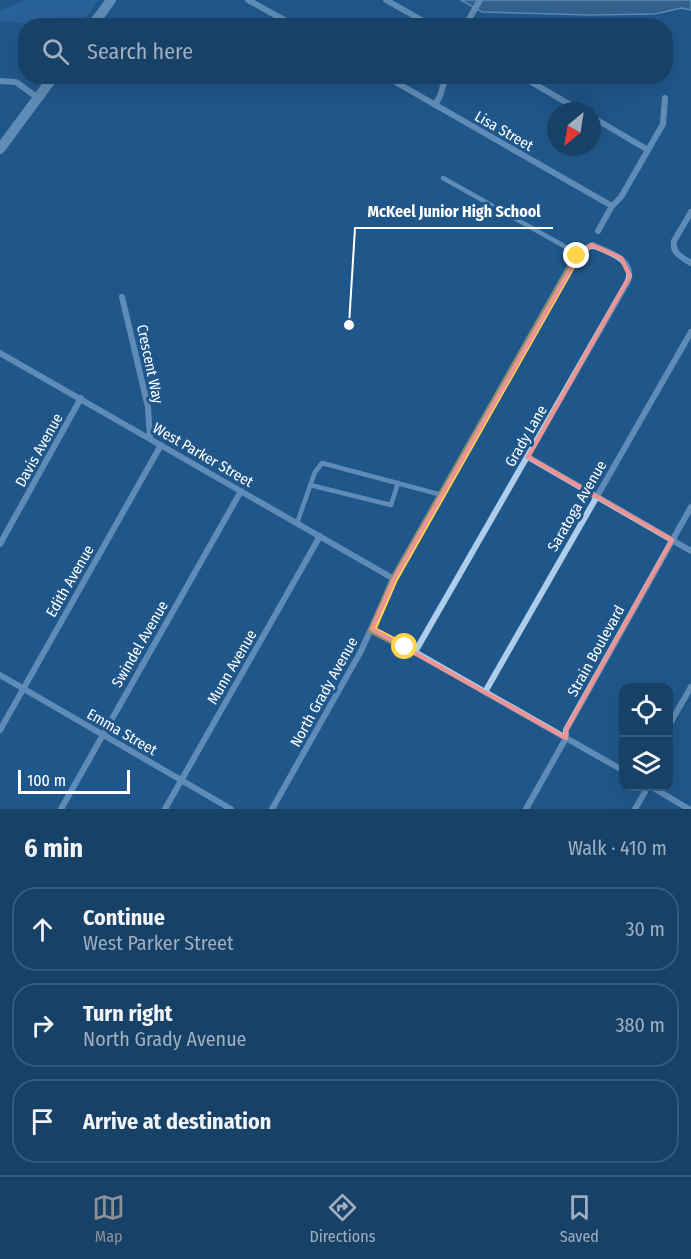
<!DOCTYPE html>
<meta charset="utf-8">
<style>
body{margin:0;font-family:"Fira Sans Condensed",sans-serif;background:#254c71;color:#f1f3f6}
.controls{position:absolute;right:18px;bottom:18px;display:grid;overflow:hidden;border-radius:12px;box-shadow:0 6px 24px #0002}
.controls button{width:54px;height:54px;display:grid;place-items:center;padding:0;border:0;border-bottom:2px solid #365a7c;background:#184168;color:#f1f3f6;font:30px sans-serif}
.compass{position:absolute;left:547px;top:102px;width:54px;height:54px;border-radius:50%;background:#184168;box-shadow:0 6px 24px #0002;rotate:210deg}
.scale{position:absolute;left:18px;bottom:15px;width:112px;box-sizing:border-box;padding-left:6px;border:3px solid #fff;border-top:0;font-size:16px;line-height:21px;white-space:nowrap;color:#fff;-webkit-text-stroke:4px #20578b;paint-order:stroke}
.stop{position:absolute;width:18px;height:18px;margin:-14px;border:4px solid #ffd54a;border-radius:50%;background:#fff}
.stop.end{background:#ffd54a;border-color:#fff;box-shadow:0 2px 6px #0008}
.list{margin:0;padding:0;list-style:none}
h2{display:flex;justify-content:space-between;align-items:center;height:78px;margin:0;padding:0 24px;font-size:26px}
h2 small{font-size:20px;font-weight:400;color:#9fafc0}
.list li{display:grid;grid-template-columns:39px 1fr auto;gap:18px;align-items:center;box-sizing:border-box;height:84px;margin:0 12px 12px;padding:0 12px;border:2px solid #365a7c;border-radius:24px}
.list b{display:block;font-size:22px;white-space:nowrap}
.list p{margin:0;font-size:20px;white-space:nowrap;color:#9fafc0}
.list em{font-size:20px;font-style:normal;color:#9fafc0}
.icon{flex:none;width:33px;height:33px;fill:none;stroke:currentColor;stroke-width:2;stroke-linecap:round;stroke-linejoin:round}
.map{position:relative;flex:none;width:691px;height:809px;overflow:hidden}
.search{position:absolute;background:#184168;box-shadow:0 6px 24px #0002;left:18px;right:18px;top:18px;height:66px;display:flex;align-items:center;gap:15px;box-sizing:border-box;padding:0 21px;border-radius:24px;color:#9fafc0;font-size:22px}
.sheet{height:366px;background:#184168}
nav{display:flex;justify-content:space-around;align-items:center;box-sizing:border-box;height:84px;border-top:2px solid #365a7c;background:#184168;font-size:16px;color:#9fafc0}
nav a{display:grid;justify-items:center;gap:3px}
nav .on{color:#8c9099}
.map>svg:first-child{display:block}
</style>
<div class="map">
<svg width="691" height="809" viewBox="0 0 691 809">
<rect width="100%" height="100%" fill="#20578b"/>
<polygon fill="#3370a8" points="26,0 99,0 80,25 40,26 9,21 0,23 0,11"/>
<polygon fill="#4a7096" stroke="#9fc9ed" stroke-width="1.5" points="461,0 691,0 691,10 681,8 655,14 590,15 482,12"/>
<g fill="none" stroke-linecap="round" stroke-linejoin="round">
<g stroke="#accdeb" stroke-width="4.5">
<polyline points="443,178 564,246 577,257"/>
<polyline points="310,485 391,505 398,483"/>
<polyline points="297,523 315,472 322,463 442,495"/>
</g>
<g stroke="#accdeb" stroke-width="6">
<polyline points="248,0 295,26"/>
<polyline points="386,0 432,26"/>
<polyline points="465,26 480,0"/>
<polyline points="385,76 612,206"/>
<polyline points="521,76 581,111"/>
<polyline points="0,81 16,82 38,98"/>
<polyline points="435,105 440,96 446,76"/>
<polyline points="592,117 648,150"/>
<path d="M691,212L674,241C672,254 682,257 691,263"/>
<polyline points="598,231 612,206 621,197 663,124 665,98"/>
<polyline points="122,297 148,407 150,438"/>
<polyline points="0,353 394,579"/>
<polyline points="528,457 691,551"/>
<polyline points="0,544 81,398"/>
<polyline points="372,629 415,652 624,771"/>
<polyline points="0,675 231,809"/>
<polyline points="485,692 691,332"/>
<polyline points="668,727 691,687"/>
<polyline points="0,730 161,445"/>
<polyline points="650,786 689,809"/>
<polyline points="61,809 241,491"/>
<polyline points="165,809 320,536"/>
<path d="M272,809L361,651L394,579L580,252L592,245C608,252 635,259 628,281L415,652"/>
<polyline points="526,809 566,738 566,730 691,507"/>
<polyline points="635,809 645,792 644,786"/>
</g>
<g stroke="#accdeb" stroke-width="10">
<polyline points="92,26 111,0"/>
<polyline points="0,149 54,76"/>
</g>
</g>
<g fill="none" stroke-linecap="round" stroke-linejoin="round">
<polyline stroke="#ffd54a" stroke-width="8" points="405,647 372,630 394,579 577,256"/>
</g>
<path d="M0 0H691V809H0ZM592,245L621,258L630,276L528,457L672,540L566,730V738L372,629L394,579L580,252Z" fill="#20578b" fill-opacity=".55" fill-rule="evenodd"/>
<path fill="none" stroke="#ea9494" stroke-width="4.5" stroke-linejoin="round" d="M592,245L621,258L630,276L528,457L672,540L566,730V738L372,629L394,579L580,252Z"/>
<g text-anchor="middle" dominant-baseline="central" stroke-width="6" stroke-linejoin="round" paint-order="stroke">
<g font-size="15" fill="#fff" stroke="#20578b">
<text transform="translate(504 131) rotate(30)">Lisa Street</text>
<text transform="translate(150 364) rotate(78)">Crescent Way</text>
<text transform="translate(526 436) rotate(-60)">Grady Lane</text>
<text transform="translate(39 450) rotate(-61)">Davis Avenue</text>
<text transform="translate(203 455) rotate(30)">West Parker Street</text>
<text transform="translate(577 506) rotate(-60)">Saratoga Avenue</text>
<text transform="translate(70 581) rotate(-60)">Edith Avenue</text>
<text transform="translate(140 644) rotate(-60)">Swindel Avenue</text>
<text transform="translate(596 651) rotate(-61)">Strain Boulevard</text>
<text transform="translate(232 667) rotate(-60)">Munn Avenue</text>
<text transform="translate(324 692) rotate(-61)">North Grady Avenue</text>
<text transform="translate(122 732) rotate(30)">Emma Street</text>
</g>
</g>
<path fill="none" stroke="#fff" stroke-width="2" d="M349 325L355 228H553"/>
<circle fill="#fff" stroke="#20578b" stroke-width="2" cx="349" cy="325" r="6"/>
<g font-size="16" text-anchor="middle" font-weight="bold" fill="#fff" stroke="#20578b" stroke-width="6" stroke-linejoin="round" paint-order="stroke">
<text x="454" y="217">McKeel Junior High School</text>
</g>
</svg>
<div class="controls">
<button><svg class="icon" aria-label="locate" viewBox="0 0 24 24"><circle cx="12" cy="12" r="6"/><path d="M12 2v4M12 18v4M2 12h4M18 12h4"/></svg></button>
<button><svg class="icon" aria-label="layers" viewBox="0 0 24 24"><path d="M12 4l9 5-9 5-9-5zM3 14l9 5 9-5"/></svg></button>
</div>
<svg class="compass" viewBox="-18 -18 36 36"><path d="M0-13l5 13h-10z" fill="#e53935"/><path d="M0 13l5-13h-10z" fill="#9fafc0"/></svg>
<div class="scale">100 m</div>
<div class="stop" style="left:405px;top:647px"></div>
<div class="stop end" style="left:577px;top:256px"></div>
<div class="search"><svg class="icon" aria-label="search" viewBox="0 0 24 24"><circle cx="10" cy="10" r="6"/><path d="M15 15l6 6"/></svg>Search here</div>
</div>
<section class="sheet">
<h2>6 min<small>Walk · 410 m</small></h2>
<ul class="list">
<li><svg class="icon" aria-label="ahead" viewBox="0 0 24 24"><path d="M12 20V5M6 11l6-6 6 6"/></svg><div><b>Continue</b><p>West Parker Street</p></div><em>30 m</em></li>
<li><svg class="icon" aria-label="right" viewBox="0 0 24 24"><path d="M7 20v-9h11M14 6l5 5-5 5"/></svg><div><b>Turn right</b><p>North Grady Avenue</p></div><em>380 m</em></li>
<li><svg class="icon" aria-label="arrive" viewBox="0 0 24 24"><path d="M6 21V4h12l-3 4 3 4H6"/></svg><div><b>Arrive at destination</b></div></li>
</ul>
</section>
<nav>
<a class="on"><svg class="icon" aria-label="map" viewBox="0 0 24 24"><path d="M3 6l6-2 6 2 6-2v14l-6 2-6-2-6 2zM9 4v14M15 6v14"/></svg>Map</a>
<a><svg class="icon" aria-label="directions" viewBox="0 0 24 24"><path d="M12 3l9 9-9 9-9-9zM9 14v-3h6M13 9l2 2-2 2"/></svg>Directions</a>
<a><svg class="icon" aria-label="saved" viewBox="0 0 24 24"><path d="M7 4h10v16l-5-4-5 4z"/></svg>Saved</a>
</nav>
